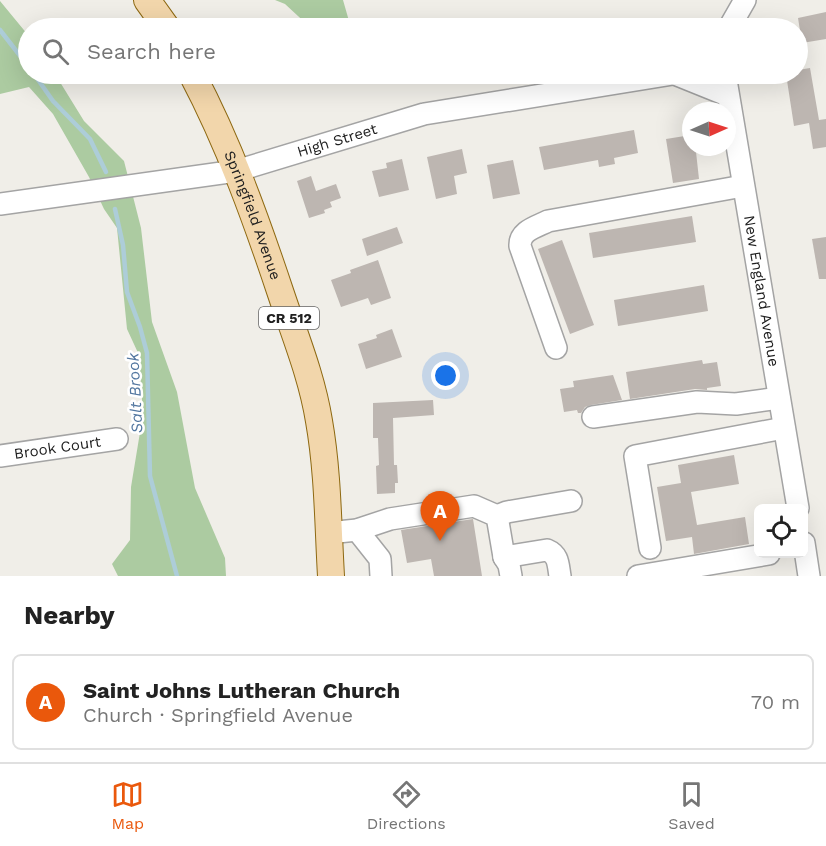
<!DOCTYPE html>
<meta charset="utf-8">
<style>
body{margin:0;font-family:"Work Sans",sans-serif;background:#f2f2f2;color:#222}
.controls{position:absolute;right:18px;bottom:18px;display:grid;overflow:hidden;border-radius:9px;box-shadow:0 6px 24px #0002}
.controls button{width:54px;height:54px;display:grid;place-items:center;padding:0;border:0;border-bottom:2px solid #e0e0e0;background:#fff;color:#222;font:30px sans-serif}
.compass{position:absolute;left:682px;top:102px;width:54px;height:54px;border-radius:50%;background:#fff;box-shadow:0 6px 24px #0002;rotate:87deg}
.you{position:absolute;left:446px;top:376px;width:21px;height:21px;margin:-15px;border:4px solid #fff;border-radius:50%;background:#1a73e8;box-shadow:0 0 0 9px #1a73e833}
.badge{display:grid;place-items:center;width:39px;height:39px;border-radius:50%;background:#ea580c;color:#fff;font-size:20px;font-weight:700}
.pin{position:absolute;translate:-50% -50px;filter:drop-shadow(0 2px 3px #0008)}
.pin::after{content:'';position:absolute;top:32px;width:21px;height:18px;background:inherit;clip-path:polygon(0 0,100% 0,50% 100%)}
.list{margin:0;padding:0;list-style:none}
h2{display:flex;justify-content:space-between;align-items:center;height:78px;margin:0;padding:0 24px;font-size:26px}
h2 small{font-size:20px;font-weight:400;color:#767676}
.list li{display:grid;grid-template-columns:39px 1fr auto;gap:18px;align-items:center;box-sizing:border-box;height:96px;margin:0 12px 12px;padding:0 12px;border:2px solid #e0e0e0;border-radius:9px}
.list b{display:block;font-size:22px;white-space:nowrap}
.list p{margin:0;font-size:20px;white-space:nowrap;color:#767676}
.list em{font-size:20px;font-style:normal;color:#767676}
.icon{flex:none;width:33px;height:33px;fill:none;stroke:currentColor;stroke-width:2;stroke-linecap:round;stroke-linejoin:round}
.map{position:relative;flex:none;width:826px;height:576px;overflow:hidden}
.search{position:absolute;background:#fff;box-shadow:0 6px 24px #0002;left:18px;right:18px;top:18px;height:66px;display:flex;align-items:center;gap:15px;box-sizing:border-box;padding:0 21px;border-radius:33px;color:#767676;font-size:22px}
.sheet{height:186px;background:#fff}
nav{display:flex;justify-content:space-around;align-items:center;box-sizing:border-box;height:84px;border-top:2px solid #e0e0e0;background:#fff;font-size:16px;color:#767676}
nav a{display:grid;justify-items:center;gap:3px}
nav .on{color:#ea580c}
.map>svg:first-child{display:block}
</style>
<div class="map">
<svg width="826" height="576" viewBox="0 0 826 576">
<rect width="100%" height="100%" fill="#f0eee8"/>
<g fill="#accba1">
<polygon points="275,0 343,0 351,28 311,28 285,4"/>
<polygon points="0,1 28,35 28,74 55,74 84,121 124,161 141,228 152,322 177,392 195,488 225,558 226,576 118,576 112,564 130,540 131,487 143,414 139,355 127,329 117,228 104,209 89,177 53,114 29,87 0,94"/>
</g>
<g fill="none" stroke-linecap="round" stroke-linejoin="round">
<g stroke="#adcdd8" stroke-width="4.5">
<polyline points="0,30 28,66"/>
<polyline points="34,74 53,101 90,139 106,172"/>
<polyline points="115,209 123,245 127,292 140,327 147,353 150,476 177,576"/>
</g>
</g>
<g fill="#bdb6b1">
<polygon points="826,12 826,39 802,43 798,18"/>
<polygon points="810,68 819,120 826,119 826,147 813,149 809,123 794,126 786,74 798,74 798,70"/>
<polygon points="634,130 638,153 614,158 615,164 599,167 598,160 544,170 539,147"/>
<polygon points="691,135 691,147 694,147 696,152 699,179 673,183 666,139"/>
<polygon points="462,149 467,173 454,176 457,194 436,199 427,157"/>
<polygon points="402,159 409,190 379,197 372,171 387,168 386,163"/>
<polygon points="513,160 520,194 493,199 487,165"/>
<polygon points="311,176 316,191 336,184 341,198 330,202 332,207 324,210 325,213 309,218 297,181"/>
<polygon points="692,216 696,242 593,258 589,233"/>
<polygon points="397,227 403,243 367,256 362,239"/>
<polygon points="826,237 826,279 819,279 812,239"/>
<polygon points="562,240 594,325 570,334 538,249"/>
<polygon points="378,260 391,298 371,305 368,298 341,307 331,280 351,273 350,270"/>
<polygon points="704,285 708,311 618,326 614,300"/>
<polygon points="392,329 402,357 366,369 358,344 377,338 376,335"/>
<polygon points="702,360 703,364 717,362 721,386 707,388 707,390 695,389 630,399 626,372"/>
<polygon points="613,375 622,400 591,405 585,407 581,413 578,413 577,410 564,412 560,389 574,387 573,381"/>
<polygon points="433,400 434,415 393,418 394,465 397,465 398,483 395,483 395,493 377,494 376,466 379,465 378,438 373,438 373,403"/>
<polygon points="734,455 739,484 691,492 697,525 745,517 749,544 694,554 692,537 666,541 657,487 681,483 678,465"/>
<polygon points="473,519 482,576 434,576 431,559 407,563 401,530"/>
</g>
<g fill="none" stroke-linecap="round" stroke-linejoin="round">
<g stroke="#a4a4a4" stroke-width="24">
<g id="minor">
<polyline points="729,28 745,0"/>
<polyline points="675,74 727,95"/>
<path id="s1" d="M725,74L798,508"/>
<path id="s2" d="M0,204L236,171L424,114L673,74"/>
<path d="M556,348L520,246C519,231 536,227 548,221L743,186"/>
<polyline points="593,417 697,402 736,404 779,398"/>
<path id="s3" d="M0,456L117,439"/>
<polyline points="497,516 507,512 571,501"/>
<polyline points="357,530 380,559 381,576"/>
<polyline points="328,533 357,530 390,519 474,506 497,516 504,557 509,565 511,576"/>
<polyline points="804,543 809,576"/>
<polyline points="650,548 635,456 784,428"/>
<path d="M504,557L547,550C559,555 558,565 560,576"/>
<polyline points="638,576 769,554"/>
</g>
</g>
<g stroke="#8d6810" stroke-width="28">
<g id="major">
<polyline points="147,0 167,28"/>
<path id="s4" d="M192,74C229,144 256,219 281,294C295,336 312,377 319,421C328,472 328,525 331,576"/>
</g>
</g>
<use href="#minor" stroke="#fff" stroke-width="21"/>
<use href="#major" stroke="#f2d6ab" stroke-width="26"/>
</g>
<g text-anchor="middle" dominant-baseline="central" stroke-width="5" stroke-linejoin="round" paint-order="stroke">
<rect fill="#fff" stroke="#636363" stroke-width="1.5" x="259" y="307" width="60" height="22" rx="4.5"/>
<g font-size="14" font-weight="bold" fill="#202020">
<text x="289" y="318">CR 512</text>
</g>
<g font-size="15" fill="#202020" stroke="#fff">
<text stroke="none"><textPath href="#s2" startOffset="344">High Street</textPath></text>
<text stroke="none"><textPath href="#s4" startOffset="154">Springfield Avenue</textPath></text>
<text stroke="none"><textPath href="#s1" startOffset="220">New England Avenue</textPath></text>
<text stroke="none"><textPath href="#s3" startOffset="58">Brook Court</textPath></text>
</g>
<g font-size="16" font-style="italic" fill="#5377a0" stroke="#fff">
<text transform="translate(135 393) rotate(-93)">Salt Brook</text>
</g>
</g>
</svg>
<div class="controls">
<button><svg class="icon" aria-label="locate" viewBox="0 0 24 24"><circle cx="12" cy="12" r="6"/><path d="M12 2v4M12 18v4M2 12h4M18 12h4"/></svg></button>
</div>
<svg class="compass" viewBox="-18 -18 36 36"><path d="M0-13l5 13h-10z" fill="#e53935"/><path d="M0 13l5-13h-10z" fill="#767676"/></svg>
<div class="you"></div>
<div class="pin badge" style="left:440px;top:541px">A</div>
<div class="search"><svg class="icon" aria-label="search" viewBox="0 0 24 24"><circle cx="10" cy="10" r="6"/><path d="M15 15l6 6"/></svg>Search here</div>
</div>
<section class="sheet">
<h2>Nearby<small></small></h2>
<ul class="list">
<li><span class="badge">A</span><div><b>Saint Johns Lutheran Church</b><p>Church · Springfield Avenue</p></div><em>70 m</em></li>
</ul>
</section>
<nav>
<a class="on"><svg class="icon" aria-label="map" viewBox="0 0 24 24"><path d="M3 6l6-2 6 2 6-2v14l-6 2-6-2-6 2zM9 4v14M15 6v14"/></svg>Map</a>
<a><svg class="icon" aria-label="directions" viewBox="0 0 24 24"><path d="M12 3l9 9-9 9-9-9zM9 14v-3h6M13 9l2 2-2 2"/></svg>Directions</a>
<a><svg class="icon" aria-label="saved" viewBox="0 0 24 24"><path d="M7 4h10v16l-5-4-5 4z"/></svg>Saved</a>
</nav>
